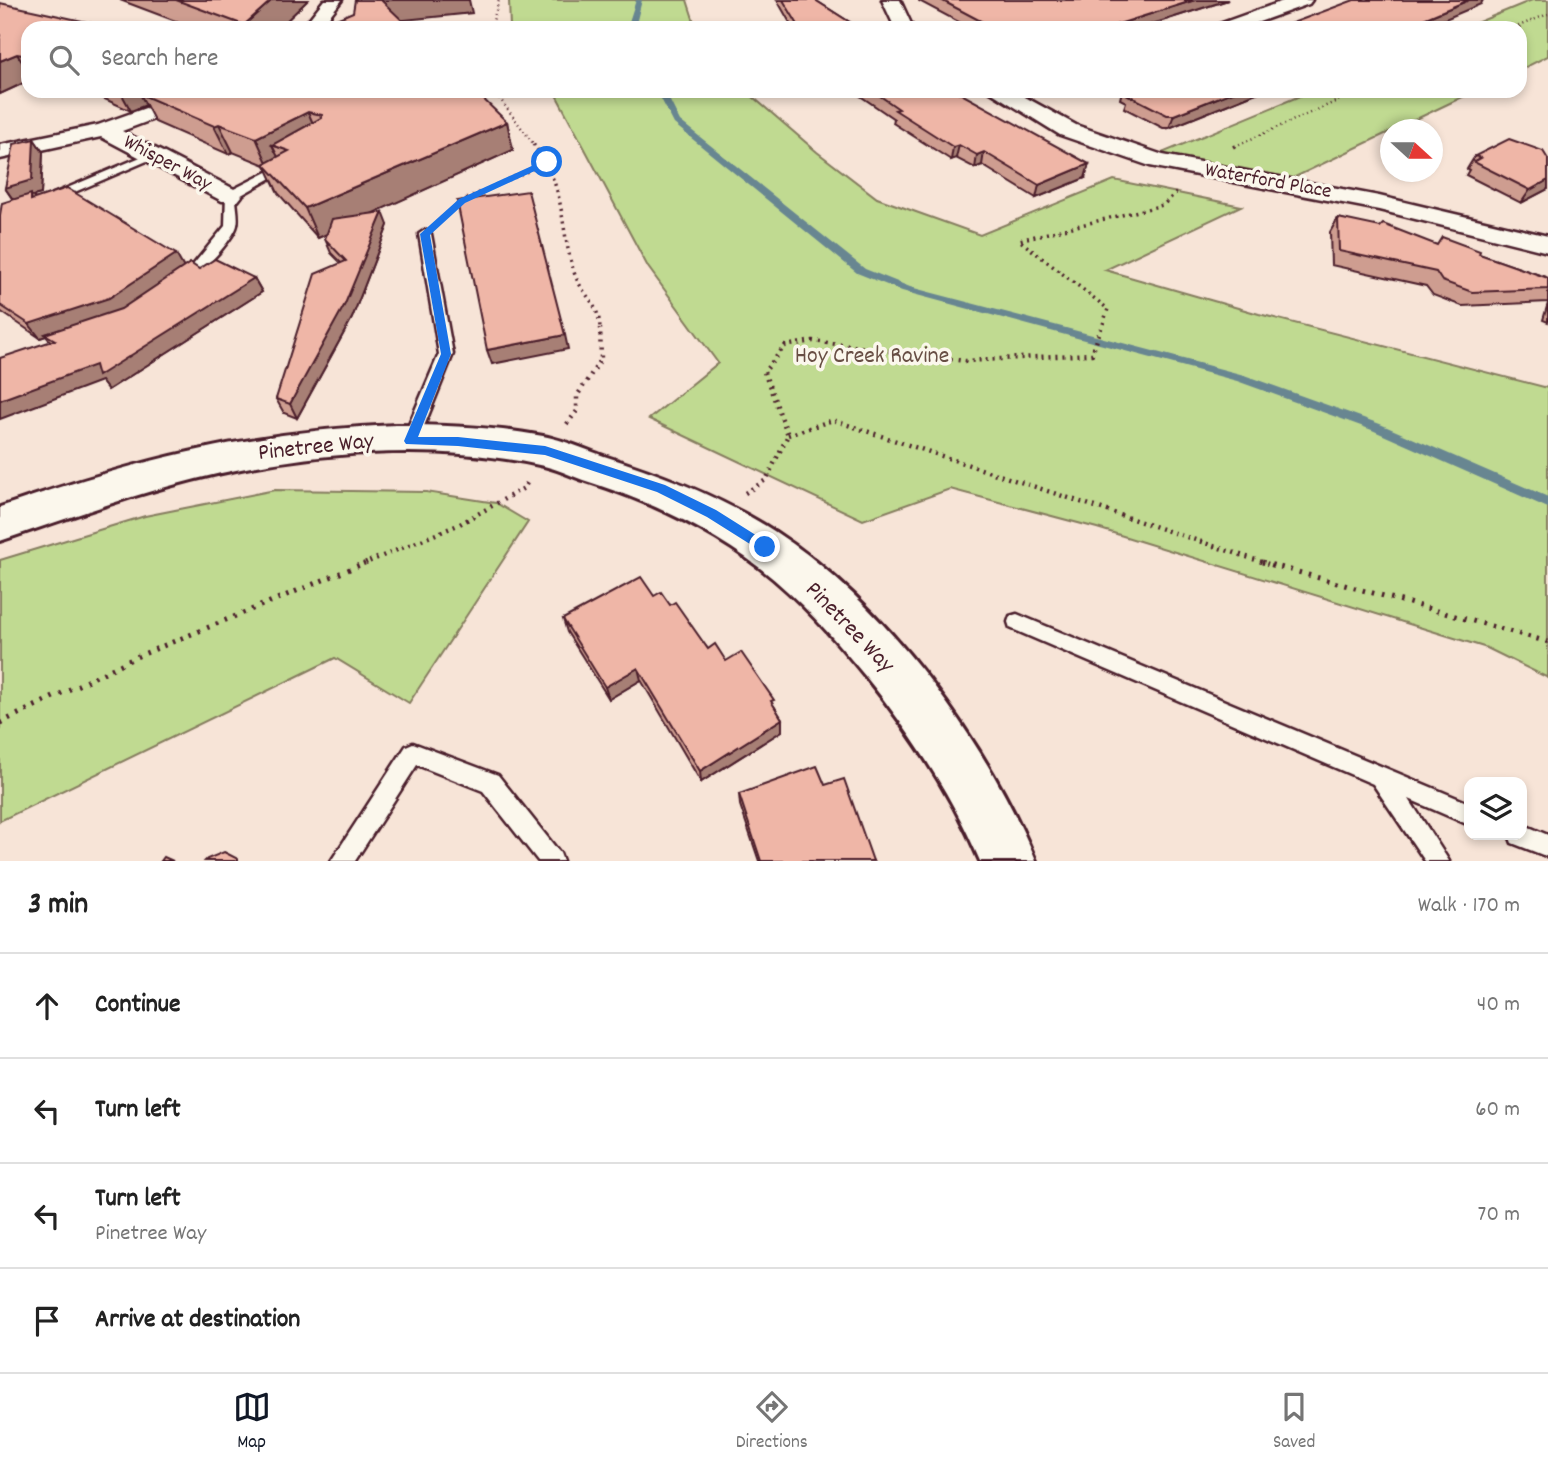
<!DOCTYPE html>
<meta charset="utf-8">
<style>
body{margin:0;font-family:Dekko,sans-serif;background:#f6f6f6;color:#222}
.controls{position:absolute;right:21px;bottom:21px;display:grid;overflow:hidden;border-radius:14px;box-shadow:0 4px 10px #0003}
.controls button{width:63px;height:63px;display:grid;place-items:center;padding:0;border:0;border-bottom:2px solid #e0e0e0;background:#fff;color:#222;font:35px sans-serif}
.compass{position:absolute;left:1380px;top:119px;width:63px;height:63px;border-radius:50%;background:#fff;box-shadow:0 4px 10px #0003;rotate:111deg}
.stop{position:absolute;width:21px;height:21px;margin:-16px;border:5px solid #1a73e8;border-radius:50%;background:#fff}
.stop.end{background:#1a73e8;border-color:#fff;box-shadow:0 2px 7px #0008}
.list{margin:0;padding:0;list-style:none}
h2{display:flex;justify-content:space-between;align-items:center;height:91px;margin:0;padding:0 28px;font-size:30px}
h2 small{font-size:23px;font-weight:400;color:#767676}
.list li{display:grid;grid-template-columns:46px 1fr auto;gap:21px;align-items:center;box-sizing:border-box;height:105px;padding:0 28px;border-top:2px solid #e0e0e0}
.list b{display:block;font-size:26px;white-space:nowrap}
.list p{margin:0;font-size:23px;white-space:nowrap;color:#767676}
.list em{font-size:23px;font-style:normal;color:#767676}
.icon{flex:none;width:38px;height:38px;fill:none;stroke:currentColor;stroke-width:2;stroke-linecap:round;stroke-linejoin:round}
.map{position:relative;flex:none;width:1548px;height:861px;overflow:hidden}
.search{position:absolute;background:#fff;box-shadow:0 4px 10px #0003;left:21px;right:21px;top:21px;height:77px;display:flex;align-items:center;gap:18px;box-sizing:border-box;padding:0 24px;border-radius:21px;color:#767676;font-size:26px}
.sheet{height:511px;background:#fff}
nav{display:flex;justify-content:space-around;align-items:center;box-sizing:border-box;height:98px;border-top:2px solid #e0e0e0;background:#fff;font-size:19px;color:#767676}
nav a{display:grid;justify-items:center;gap:4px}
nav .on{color:#111827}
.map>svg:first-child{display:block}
</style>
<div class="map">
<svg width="1548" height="861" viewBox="0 0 1548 861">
<rect width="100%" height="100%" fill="#f7e4d7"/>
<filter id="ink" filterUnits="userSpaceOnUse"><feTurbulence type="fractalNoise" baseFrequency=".0143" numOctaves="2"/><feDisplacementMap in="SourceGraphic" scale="14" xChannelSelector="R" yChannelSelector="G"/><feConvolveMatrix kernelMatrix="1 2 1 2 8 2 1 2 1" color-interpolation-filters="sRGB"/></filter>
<g filter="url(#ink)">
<g fill="#c0da91" stroke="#857c5e" stroke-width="2">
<polygon points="509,0 687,0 696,28 510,28"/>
<polygon points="1532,0 1548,0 1548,56 1520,70 1520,28 1464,28"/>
<polygon points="554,91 746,91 817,152 877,198 980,235 1114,180 1241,206 1105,270 1259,314 1548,388 1548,678 1487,648 1097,528 950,489 863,520 649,419 718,363 648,267"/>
<polygon points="1312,91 1475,91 1293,178 1157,155"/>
<polygon points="275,490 426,492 496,503 528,522 409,703 335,658 0,821 0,560 145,516"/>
</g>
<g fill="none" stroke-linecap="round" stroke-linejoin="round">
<g fill="#678691" fill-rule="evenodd">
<polygon points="636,0 642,0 635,28 627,28"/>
<polygon points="657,91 665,91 680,121 865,269 910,287 1244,375 1380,424 1548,497 1548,508 1372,430 1237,381 902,291 857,273 674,124"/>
</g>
<g stroke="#4a1f2b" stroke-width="5">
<g id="service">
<polygon points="150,153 156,156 154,158 56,200 52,201 46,197"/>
<path d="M287,162L291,163V167L236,198C236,206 239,217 237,225C234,240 192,286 175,283V277L193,265L225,226L226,193Z"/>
<polygon points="425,230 431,234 453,354 418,441 410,447 402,441 439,354 419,234"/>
<polygon points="1017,614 1469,803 1469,825 1409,799 1449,861 1425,861 1373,784 1010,628 1008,622 1010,616"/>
<polygon points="413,743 498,775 560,853 563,861 538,861 483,791 417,765 355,861 331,861 406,746"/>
<polygon points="1522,824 1548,835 1548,857 1512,843 1509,835 1522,835"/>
</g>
</g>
<g stroke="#4a1f2b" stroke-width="5">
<g id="minor">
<polygon points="324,0 342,0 320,28 302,28"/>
<polygon points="882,0 900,0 913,28 895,28"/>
<polygon points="1286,0 1312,0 1309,4 1242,28 1216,28 1219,24"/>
<polygon points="193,91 222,91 219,95 122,131 238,191 242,196 238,201 222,201 101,137 0,159 0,145 98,125"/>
<polygon points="989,91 1014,91 1076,125 1163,155 1379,196 1548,236 1548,252 1379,210 1150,166 1060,135"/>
</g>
</g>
<g stroke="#4a1f2b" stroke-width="6">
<path id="secondary" d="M396,425C446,425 495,427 543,436C564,440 584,449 604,456C665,475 723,498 777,533C886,604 987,742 1036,861H980C952,795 911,733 866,677C834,638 800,599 760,568C707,527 646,500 583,480C570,475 557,469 544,466C447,444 338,450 241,469C158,485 80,514 0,541V507C137,460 250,431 396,425Z"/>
</g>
<g stroke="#4a1f2b" stroke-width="2.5" stroke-dasharray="1 3.5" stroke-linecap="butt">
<polyline points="491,28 499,0"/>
<polyline points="1514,28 1548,14"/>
<polyline points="494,91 535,146"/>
<polyline points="1235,146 1360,91"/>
</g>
<g stroke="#4a1f2b" stroke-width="3.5" stroke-dasharray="2 4.5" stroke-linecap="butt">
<path d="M533,144C568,190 558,222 574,272C581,295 600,302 600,330"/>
<polyline points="1233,147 1238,144"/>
<polyline points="441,219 462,201 547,162"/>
<polyline points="1101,330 1108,309 1019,240 1163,205 1177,192"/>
</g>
<g stroke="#4a1f2b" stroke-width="4.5" stroke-dasharray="2 5" stroke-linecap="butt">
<polyline points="567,424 577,411 577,396 601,359 600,328"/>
<polyline points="788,435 833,420 1268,564"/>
<polyline points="745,493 766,480 788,435 764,372 785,346 813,341 965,361 1092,354 1101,328"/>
<polyline points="363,564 458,525 524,488 527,483"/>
</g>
<g stroke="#4a1f2b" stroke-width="5" stroke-dasharray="2.5 7" stroke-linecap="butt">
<polyline points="1262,562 1548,642"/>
<polyline points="0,723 136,657 367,562"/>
</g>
<use href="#service" fill="#fbf7ec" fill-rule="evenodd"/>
<use href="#minor" fill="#fbf7ec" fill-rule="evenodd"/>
<use href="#secondary" fill="#fbf7ec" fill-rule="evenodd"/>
</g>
<g fill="#ce9d90" stroke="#4a1f2b" stroke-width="2">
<polygon points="120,0 308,0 279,28 194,28"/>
<polygon points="777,0 815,0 859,28 793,28"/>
<polygon points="919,0 1228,0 1140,28 970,28 919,1"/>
<polygon points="28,28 28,81 0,94"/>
<polygon points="87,91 153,91 156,95 507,122 513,150 372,213 388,225 352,318 297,418 284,413 276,399 341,263 331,253 325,239 327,234 318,238 278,193 265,165 233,152 228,154 155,122 146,105 131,111"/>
<polygon points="853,91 956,91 1085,178 1036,198 982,165 975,168 956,158 951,160 893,123 894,119"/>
<polygon points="1122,91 1261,91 1169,128 1163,128 1124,108 1126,102 1120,99"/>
<polygon points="34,139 43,152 41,194 33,196 35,199 184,268 199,269 254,278 262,292 108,390 101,381 51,342 46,336 40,338 0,311 0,215 13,200 5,188"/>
<polygon points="1475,156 1548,159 1548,189 1521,203 1466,175 1469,170 1467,169"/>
<polygon points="1338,218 1437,245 1479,254 1548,278 1548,302 1462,306 1433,295 1426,286 1331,265 1330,232"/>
<polygon points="1548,303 1548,322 1543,320"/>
<polygon points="654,596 670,605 708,649 774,706 782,719 782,731 701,782 641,680 609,699 567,632 563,619"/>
<polygon points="825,785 873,861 759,861 740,805 739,794"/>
</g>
<g fill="#a77f75" stroke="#4a1f2b" stroke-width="2">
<polygon points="272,0 308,0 279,28 245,28 244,25"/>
<polygon points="379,0 469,0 472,13 385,22"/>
<polygon points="1195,0 1228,0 1140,28 1106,28"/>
<polygon points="1469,0 1483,0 1481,4 1424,28 1402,28"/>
<polygon points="17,54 28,71 28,81 0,94 0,61"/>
<polygon points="120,91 152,91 140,94 146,105 131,111"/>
<polygon points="1235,91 1261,91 1169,128 1174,115"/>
<polygon points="308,112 320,140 289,151 272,145 280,161 269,167 256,138"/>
<polygon points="507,122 513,150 318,238 305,208"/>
<polygon points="219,124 233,152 228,154 214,126"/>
<polygon points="34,139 43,152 41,194 33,196 41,208 15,202 5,188"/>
<polygon points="959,145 956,158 951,160 953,147"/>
<polygon points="984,152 982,165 975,168 977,155"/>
<polygon points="1089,164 1085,178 1036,198 1039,185"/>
<polygon points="1548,180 1548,189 1521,203 1530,190"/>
<polygon points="383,212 388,225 352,318 297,418 290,404"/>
<polygon points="176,254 184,268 119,312 45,334 46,336 40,338 29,324"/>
<polygon points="254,278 262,292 108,390 101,381 0,419 0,400"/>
<polygon points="565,335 568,349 492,364 487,350"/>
<polygon points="638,668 641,680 609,699 605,687"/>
<polygon points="782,719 782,731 701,782 700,771"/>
</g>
<g fill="#efb6a7" stroke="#4a1f2b" stroke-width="2">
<polygon points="176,0 272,0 244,25"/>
<polygon points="355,0 381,0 410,28 315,28 353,12"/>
<polygon points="783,0 815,0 859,28 800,28"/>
<polygon points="941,0 1195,0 1106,28 988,28 992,27"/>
<polygon points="1354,0 1469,0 1402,28 1279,28"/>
<polygon points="0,3 114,28 28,28 28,46 26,46 28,48 28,56 17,54 0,61"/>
<polygon points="148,91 153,91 156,95 167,91 475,91 507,122 305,208 264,164 289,151 272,145 321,118 322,115 308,112 256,138 219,124 214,126 140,94"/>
<polygon points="873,91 956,91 1089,164 1039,185 984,152 977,155 959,145 953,147 895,110 899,109"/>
<polygon points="1132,91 1235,91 1174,115 1167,115 1128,95 1135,92"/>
<polygon points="34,139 32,180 5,188 14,144"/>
<polygon points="1509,139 1543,151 1548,159 1548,180 1530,190 1474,162 1481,158 1475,156"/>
<polygon points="67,188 176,254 109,298 29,324 0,305 0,215 2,203 31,194 31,200"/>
<polygon points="528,191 565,335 487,350 457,201"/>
<polygon points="383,212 345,304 290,404 276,399 315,274 346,261 325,239 332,219"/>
<polygon points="1338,218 1380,227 1383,224 1437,245 1442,237 1480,251 1479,254 1548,278 1548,289 1472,292 1442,281 1436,272 1339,251"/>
<polygon points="215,259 254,278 98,376 95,365 0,400 0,358 55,340 45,334 121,309 190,263 199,269"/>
<polygon points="641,577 654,596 661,592 670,605 675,602 708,649 715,644 726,661 741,652 774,700 771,701 782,719 700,771 638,668 605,687 563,619"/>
<polygon points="817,766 825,785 844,779 873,861 761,861 739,794"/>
<polygon points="224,852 238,859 238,861 205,861 207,859"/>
<polygon points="164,857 173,861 161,861"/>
</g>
</g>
<polygon fill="#1a73e8" points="547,159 550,164 465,203 430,235 451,354 418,437 458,437 545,446 665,485 716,510 770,544 770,551 761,551 707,517 657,492 545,455 458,446 406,444 404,441 441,354 420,234 459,199"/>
<g text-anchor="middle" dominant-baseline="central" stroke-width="7" stroke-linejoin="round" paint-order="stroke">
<g font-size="21" fill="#4a1f2b" stroke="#fbf7ec">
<text transform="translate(167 164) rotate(28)">Whisper Way</text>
<text transform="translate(1268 182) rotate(10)">Waterford Place</text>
</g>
<g font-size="24" fill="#684e44" stroke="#fbf7ec">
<text x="872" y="357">Hoy Creek Ravine</text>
</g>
<g font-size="24" fill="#4a1f2b" stroke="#fbf7ec">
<text transform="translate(316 448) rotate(-6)">Pinetree Way</text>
<text transform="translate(849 628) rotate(46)">Pinetree Way</text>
</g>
</g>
</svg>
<div class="controls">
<button><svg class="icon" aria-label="layers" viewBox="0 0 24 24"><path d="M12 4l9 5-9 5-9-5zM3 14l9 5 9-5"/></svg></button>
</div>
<svg class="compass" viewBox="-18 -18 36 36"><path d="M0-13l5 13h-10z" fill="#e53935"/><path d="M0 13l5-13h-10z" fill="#767676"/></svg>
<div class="stop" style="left:547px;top:162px"></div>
<div class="stop end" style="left:765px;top:547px"></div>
<div class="search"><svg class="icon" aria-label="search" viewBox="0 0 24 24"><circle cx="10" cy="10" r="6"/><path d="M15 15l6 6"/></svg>Search here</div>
</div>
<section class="sheet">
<h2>3 min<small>Walk · 170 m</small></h2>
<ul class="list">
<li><svg class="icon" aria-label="ahead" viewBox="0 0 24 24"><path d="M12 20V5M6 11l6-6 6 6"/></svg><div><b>Continue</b></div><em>40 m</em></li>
<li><svg class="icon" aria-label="left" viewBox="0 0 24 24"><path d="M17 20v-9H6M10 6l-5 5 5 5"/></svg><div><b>Turn left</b></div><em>60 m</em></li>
<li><svg class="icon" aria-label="left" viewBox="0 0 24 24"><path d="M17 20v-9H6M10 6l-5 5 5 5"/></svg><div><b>Turn left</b><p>Pinetree Way</p></div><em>70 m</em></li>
<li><svg class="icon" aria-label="arrive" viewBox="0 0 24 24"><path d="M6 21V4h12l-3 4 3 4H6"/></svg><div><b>Arrive at destination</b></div></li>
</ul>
</section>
<nav>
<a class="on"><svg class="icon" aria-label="map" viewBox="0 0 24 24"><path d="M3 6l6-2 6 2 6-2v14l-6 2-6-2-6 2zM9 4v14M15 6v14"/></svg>Map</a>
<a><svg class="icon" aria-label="directions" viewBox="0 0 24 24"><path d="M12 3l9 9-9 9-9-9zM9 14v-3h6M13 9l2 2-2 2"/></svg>Directions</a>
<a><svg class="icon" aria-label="saved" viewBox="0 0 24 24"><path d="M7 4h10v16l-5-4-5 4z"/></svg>Saved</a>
</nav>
